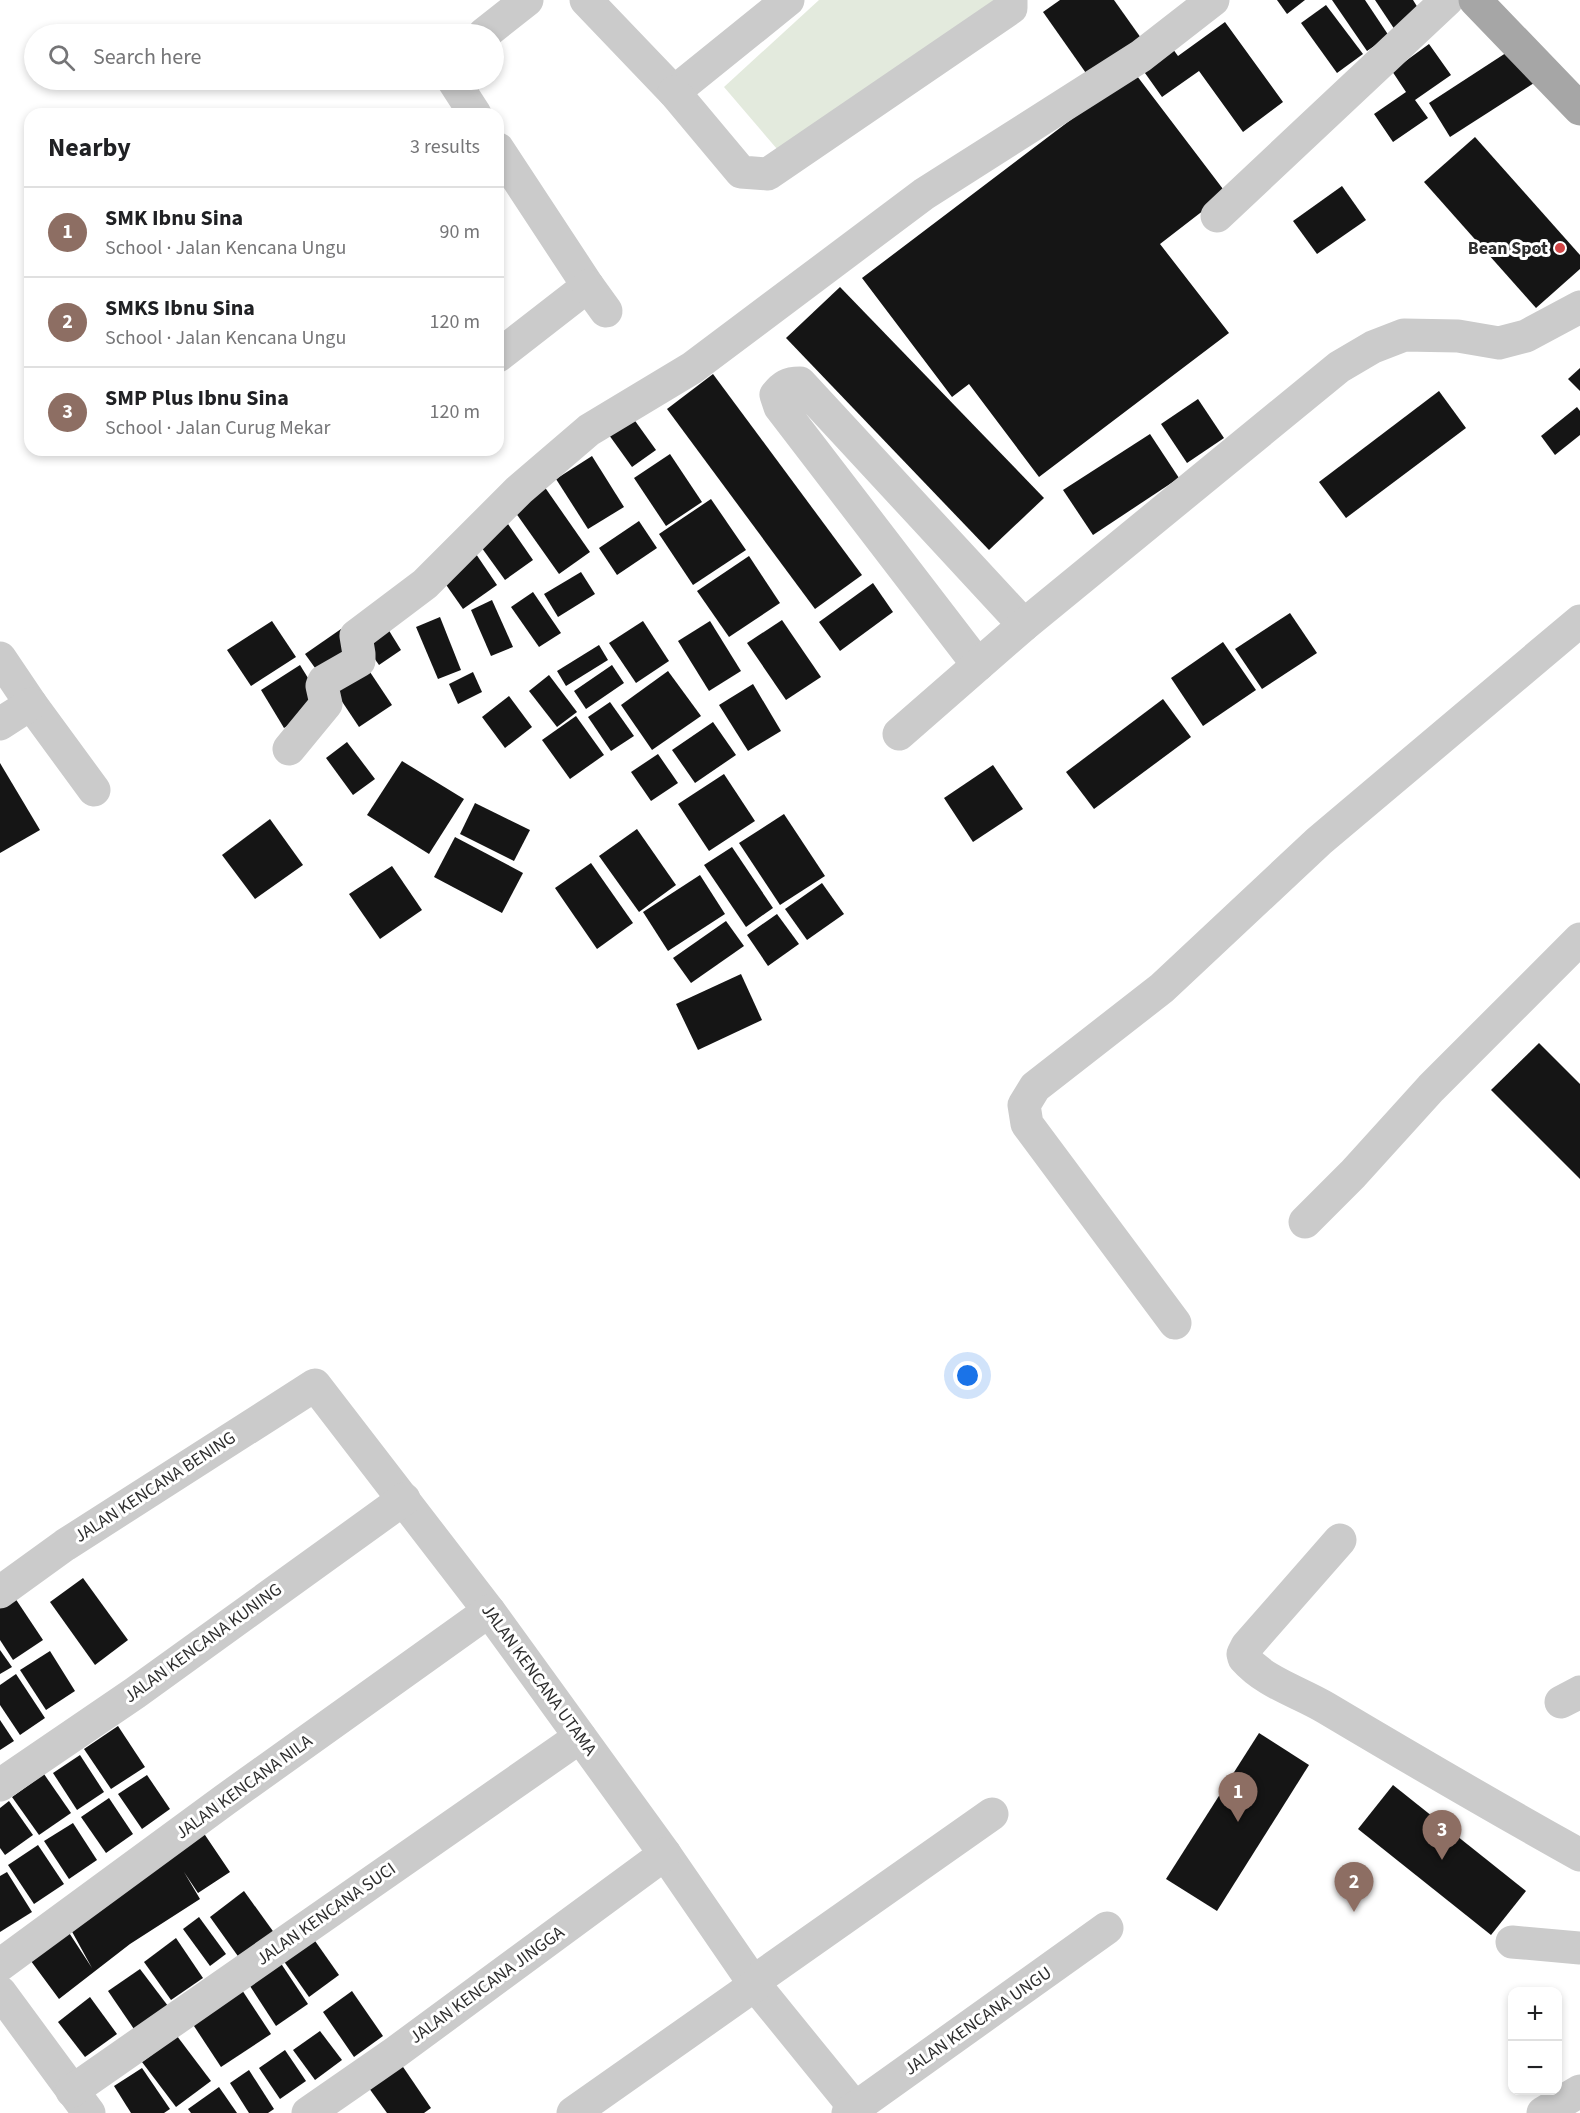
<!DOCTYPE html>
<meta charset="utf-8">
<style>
body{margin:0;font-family:"Source Sans 3",sans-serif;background:#f6f6f6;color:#202124}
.controls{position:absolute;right:18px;bottom:18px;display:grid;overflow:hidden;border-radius:12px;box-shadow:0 3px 9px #0003}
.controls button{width:54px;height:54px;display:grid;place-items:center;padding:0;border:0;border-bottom:2px solid #e0e0e0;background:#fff;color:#202124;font:30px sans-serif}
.you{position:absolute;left:968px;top:1376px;width:21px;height:21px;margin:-15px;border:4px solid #fff;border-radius:50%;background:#1a73e8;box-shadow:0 0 0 9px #1a73e833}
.badge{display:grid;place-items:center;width:39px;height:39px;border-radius:50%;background:#111827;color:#fff;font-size:20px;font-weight:700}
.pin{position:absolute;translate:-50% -50px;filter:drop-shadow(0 2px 3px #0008)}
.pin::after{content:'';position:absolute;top:32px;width:21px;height:18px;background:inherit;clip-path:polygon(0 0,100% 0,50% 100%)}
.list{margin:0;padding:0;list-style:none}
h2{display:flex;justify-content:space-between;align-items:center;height:78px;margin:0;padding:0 24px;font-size:26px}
h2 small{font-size:20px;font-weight:400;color:#757577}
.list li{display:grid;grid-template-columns:39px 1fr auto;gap:18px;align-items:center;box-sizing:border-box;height:90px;padding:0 24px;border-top:2px solid #e0e0e0}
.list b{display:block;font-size:22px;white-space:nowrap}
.list p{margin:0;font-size:20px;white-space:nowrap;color:#757577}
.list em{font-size:20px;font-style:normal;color:#757577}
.icon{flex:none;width:33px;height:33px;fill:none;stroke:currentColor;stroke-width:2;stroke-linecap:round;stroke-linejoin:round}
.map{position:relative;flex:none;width:1580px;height:2113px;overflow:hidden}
.search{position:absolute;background:#fff;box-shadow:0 3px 9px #0003;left:24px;top:24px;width:480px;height:66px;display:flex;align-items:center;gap:15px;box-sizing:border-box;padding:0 21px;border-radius:33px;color:#757577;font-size:22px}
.panel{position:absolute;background:#fff;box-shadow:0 3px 9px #0003;left:24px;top:108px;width:480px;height:348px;border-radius:18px}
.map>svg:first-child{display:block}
</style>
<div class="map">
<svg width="1580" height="2113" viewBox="0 0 1580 2113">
<rect width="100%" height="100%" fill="#fff"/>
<polygon fill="#e3eadd" points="819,0 995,0 783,156 724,87"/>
<g fill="#151515">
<polygon points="1060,0 1114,0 1141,38 1088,76 1043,12"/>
<polygon points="1277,0 1305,0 1287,14"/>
<polygon points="1332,0 1365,0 1389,36 1367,51"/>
<polygon points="1375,0 1413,0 1423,16 1397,33"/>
<polygon points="1326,5 1363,54 1337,73 1301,23"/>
<polygon points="1225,22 1283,102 1243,132 1199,71 1162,97 1140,66 1170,45 1178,56"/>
<polygon points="1429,44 1451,75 1415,100 1428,118 1393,142 1374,114 1406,92 1392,71"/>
<polygon points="1512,49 1534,83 1450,137 1429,103"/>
<polygon points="1134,72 1226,193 1160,244 1229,333 1039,477 969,384 952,397 862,278"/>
<polygon points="1475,137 1580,255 1580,269 1536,308 1424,182"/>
<polygon points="1342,186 1366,220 1317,254 1293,221"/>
<polygon points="840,287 1044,498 989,550 786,338"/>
<polygon points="1580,368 1580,391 1568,379"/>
<polygon points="713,374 862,575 815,609 667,409"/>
<polygon points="1439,391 1466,428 1346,518 1319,482"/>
<polygon points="1198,399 1224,438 1187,463 1161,424"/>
<polygon points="1577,407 1580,411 1580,435 1555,455 1541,436"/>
<polygon points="628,411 656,450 632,467 604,428"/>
<polygon points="1150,434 1179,478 1093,535 1063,490"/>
<polygon points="670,454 702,502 666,526 634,478"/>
<polygon points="592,456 624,507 588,529 556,479"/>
<polygon points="544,486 590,552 559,574 513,509"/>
<polygon points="711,499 746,550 693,585 659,534"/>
<polygon points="639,521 657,548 617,575 599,548"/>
<polygon points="508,524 533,560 505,580 479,544"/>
<polygon points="476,554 497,585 463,609 442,579"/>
<polygon points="749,556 780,603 729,637 697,591"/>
<polygon points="581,572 595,594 558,617 544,594"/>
<polygon points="873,583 893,612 840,651 819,622"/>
<polygon points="533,592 561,633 539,647 511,607"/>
<polygon points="492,600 513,647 491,656 471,610"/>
<polygon points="1290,613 1317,653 1262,689 1235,649"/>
<polygon points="440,617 461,670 438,679 416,627"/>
<polygon points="782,620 821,677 786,700 747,643"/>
<polygon points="272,621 296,657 251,686 227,650"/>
<polygon points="643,621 669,661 636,683 609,643"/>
<polygon points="710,621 741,671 709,691 678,641"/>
<polygon points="341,629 358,654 323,679 305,654"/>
<polygon points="388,629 401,650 379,665 365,645"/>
<polygon points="1223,642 1256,690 1203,726 1171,678"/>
<polygon points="599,645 608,660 566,686 557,671"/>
<polygon points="300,665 324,704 284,728 261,690"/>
<polygon points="612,665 624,683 586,709 574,691"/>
<polygon points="366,666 392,705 359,727 333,688"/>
<polygon points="668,671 701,716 652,750 621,705"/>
<polygon points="473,672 482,692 458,704 449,684"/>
<polygon points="549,675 577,712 557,727 529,691"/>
<polygon points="753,684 781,731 748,751 719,705"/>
<polygon points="509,696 532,727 505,748 482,717"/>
<polygon points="1163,699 1191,737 1094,809 1066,772"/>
<polygon points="610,702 634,736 611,751 588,717"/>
<polygon points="576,716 604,755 570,779 542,740"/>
<polygon points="713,722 736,755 695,783 672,750"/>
<polygon points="347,742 375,779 353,795 326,758"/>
<polygon points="658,754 678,783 651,801 631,772"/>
<polygon points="402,761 464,799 429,854 367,815"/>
<polygon points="0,763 40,830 0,853"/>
<polygon points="993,765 1023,809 973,842 944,798"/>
<polygon points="724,774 755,821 709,851 678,804"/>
<polygon points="475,803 530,830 514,861 460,834"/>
<polygon points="784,814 825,876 780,905 739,843"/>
<polygon points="270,819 303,865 255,899 222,855"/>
<polygon points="637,829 676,885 639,912 599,856"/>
<polygon points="455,837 523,873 502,913 434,877"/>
<polygon points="732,847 773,908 746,927 704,865"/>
<polygon points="591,863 633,923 597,949 555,888"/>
<polygon points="392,866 422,910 380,939 349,894"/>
<polygon points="700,875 725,914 668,951 643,912"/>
<polygon points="822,883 844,914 807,940 785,909"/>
<polygon points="777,914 799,944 768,966 747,935"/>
<polygon points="726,921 744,946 691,983 673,958"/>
<polygon points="741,974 762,1020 698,1050 676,1004"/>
<polygon points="1539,1043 1580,1084 1580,1179 1491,1090"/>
<polygon points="83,1578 128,1640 95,1665 50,1602"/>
<polygon points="13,1595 43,1640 13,1660 0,1640 0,1604"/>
<polygon points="0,1650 12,1667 0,1674"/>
<polygon points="50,1651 75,1691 46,1710 20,1670"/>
<polygon points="16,1674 45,1718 20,1735 0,1705 0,1685"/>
<polygon points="0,1720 14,1741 0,1750"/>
<polygon points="118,1726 145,1767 111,1789 84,1749"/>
<polygon points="1259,1733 1309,1765 1217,1911 1166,1879"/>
<polygon points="80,1755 104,1792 77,1810 53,1773"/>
<polygon points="44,1774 71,1813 39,1835 12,1797"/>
<polygon points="147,1775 170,1809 142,1829 118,1794"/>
<polygon points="1393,1785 1526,1891 1491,1935 1358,1829"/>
<polygon points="109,1798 133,1834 106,1853 81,1817"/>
<polygon points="9,1801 33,1835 5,1855 0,1848 0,1808"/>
<polygon points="73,1823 97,1860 69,1879 44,1841"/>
<polygon points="203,1832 230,1872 198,1893 184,1872 200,1899 130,1944 59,1999 25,1953 64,1925 92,1968 70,1928"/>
<polygon points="38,1845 64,1884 34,1904 8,1865"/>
<polygon points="7,1872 32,1912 0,1932 0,1876"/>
<polygon points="244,1891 275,1934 240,1959 210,1917"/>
<polygon points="199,1917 226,1954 210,1966 183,1929"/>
<polygon points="176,1938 203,1978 171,2000 144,1962"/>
<polygon points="313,1938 339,1975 309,1997 283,1960"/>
<polygon points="280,1962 308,2004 276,2026 248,1983"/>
<polygon points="140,1969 168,2006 136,2032 108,1991"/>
<polygon points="242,1990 271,2034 221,2067 192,2023"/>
<polygon points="352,1991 383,2036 354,2057 323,2012"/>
<polygon points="90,1997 117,2034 85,2057 58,2022"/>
<polygon points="320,2031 342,2060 315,2080 293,2050"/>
<polygon points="177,2036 211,2081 176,2107 142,2062"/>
<polygon points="285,2050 306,2081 280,2099 259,2068"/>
<polygon points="399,2061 431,2108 424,2113 387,2113 366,2084"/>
<polygon points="142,2068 170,2109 164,2113 131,2113 114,2086"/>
<polygon points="249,2070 274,2109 268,2113 249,2113 230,2083"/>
<polygon points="219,2087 237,2113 191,2113 188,2109"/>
</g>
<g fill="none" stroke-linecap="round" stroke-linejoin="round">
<g stroke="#cbcbcb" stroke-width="33">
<polyline points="586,0 674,92 788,0"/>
<polyline points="484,34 527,0"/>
<polyline points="453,80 475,114"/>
<polyline points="674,92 741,172 768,174 1011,8 1011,0"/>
<polyline points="498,149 588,286 498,356"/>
<polyline points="1217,216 1447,0"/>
<polyline points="588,286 606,311"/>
<polyline points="0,658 31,704 94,790"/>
<path d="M978,665L780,407L776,395C783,386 788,383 800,383L1024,625"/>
<polyline points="0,724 31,704"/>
<polyline points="899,734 1024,625 1339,367 1373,347 1404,335 1458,336 1499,343 1526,336 1580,307"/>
<polyline points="289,749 326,704 322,686 324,681 359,661 359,654 356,636 425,584 519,490 589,430 692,368 924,194 1141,56 1213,0"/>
<polyline points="1305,1222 1353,1174 1431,1088 1580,939"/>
<polyline points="1175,1323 1027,1124 1024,1105 1035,1087 1162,988 1319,841 1580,621"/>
<path d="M1340,1540L1247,1646L1243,1654L1244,1658C1266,1683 1297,1691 1326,1708C1410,1758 1494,1807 1580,1855"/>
<polyline points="0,1592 65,1545 315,1385 489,1611 665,1854 755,1985 855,2108"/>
<polyline points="1561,1702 1580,1692"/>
<polyline points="0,1785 135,1693 404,1499"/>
<polyline points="1512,1942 1580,1948"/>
<polyline points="0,1965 226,1799 489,1611"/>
<polyline points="0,1992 89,2113"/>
<polyline points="72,2091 580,1737"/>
<polyline points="308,2113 396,2052 665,1854"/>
<polyline points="573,2113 755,1985 763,1975 992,1814"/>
<polyline points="848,2113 1107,1928"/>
<polyline points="1543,2113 1580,2091"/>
</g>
<polyline stroke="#a6a6a6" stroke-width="33" points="1475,0 1580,109"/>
</g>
<circle fill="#d14445" stroke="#fff" stroke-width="2" cx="1560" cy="248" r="6"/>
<g text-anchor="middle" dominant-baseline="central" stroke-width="6" stroke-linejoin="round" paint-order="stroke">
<g font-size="18" font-weight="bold" fill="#2e2e2e" stroke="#fff" text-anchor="end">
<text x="1548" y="248">Bean Spot</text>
</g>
<g font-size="18" fill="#2e2e2e" stroke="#fff">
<text transform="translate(155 1487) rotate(-33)">JALAN KENCANA BENING</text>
<text transform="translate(203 1643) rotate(-36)">JALAN KENCANA KUNING</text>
<text transform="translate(539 1680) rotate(54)">JALAN KENCANA UTAMA</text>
<text transform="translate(244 1787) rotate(-36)">JALAN KENCANA NILA</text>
<text transform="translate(326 1914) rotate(-35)">JALAN KENCANA SUCI</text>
<text transform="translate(487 1985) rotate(-36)">JALAN KENCANA JINGGA</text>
<text transform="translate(978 2021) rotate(-35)">JALAN KENCANA UNGU</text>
</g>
</g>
</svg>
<div class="controls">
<button>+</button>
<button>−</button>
</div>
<div class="you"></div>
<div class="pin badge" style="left:1238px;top:1822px;background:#8d6e63">1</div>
<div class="pin badge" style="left:1354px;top:1912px;background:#8d6e63">2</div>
<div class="pin badge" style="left:1442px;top:1860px;background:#8d6e63">3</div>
<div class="search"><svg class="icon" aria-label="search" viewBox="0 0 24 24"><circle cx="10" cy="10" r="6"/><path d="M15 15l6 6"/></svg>Search here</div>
<section class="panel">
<h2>Nearby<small>3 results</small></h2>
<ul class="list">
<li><span class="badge" style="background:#8d6e63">1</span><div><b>SMK Ibnu Sina</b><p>School · Jalan Kencana Ungu</p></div><em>90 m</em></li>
<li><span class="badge" style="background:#8d6e63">2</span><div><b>SMKS Ibnu Sina</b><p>School · Jalan Kencana Ungu</p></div><em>120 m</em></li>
<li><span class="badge" style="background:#8d6e63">3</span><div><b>SMP Plus Ibnu Sina</b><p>School · Jalan Curug Mekar</p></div><em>120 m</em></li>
</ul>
</section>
</div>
